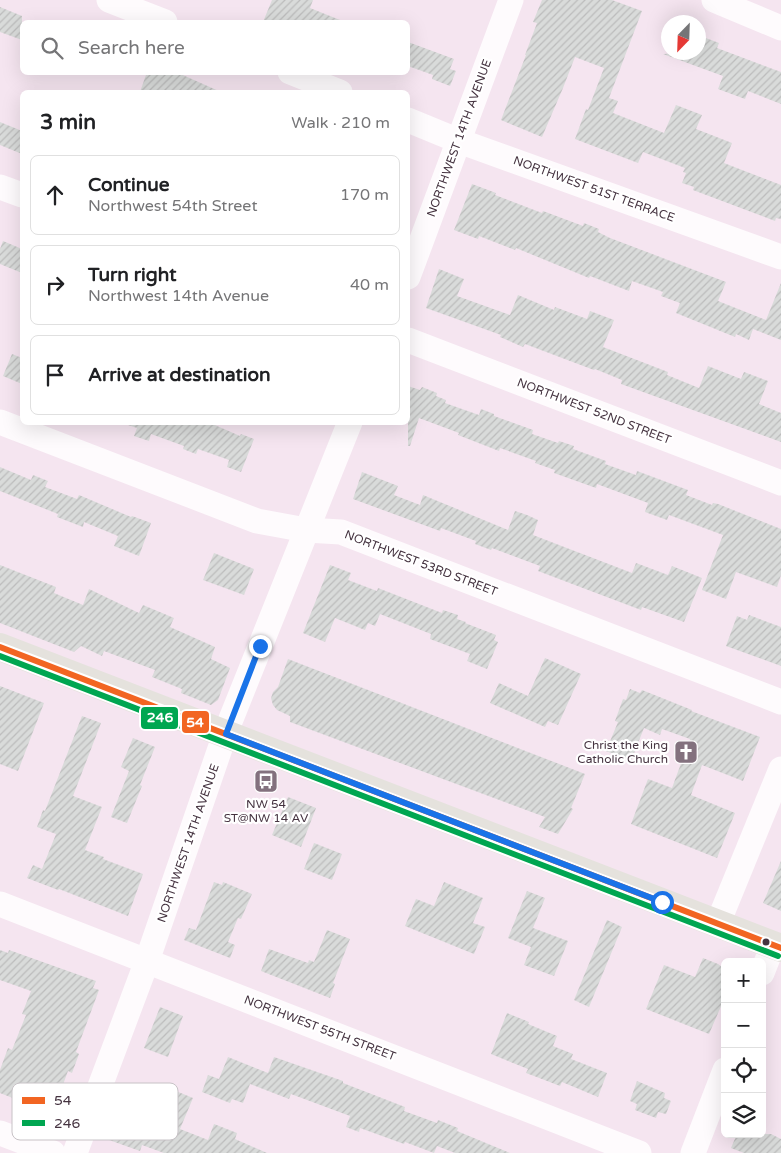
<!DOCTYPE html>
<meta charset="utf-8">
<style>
body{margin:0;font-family:"Varela Round",sans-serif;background:#f2f2f2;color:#202124}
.controls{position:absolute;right:15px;bottom:15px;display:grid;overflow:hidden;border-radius:8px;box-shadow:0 5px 20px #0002}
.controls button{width:45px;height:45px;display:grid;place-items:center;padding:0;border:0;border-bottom:1px solid #e0e0e0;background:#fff;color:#202124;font:25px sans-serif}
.compass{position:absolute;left:661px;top:15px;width:45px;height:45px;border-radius:50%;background:#fff;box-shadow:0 5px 20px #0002;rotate:203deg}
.stop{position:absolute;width:15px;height:15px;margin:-11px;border:4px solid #1a73e8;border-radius:50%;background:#fff}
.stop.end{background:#1a73e8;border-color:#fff;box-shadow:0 1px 5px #0008}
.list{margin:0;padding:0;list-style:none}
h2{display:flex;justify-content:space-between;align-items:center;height:65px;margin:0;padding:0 20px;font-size:21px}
h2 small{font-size:16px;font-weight:400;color:#757577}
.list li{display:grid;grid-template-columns:32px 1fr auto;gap:15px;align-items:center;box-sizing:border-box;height:80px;margin:0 10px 10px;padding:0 10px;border:1px solid #e0e0e0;border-radius:8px}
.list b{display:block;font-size:19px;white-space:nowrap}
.list p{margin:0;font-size:16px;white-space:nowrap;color:#757577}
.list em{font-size:16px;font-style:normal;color:#757577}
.icon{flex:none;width:28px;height:28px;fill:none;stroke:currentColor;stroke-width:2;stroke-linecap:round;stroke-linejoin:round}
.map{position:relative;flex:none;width:781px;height:1153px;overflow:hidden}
.search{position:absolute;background:#fff;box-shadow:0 5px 20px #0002;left:20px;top:20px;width:390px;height:55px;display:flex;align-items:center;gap:12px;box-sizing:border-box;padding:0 18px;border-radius:8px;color:#757577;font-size:19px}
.panel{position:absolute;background:#fff;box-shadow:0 5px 20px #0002;left:20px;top:90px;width:390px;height:335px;border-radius:8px}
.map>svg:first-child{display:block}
</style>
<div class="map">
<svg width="781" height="1153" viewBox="0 0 781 1153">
<defs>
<pattern id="building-hatch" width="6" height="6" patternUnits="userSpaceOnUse" patternTransform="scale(1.25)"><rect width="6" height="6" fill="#d9dbda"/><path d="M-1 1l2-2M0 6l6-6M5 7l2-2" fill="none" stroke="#bcbcbc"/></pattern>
</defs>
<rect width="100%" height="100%" fill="#f5e5f0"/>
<g fill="url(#building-hatch)">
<polygon points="272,0 313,0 310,8 345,22 263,22"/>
<polygon points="542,0 612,0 642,11 609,98 618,101 613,113 664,133 676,105 702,115 696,129 732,143 724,163 781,185 781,219 776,218 775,221 693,190 694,187 682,183 686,173 683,172 685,168 643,152 638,163 575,139 586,109 588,110 604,68 575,57 563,88 542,137 501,120 526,55 525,55 537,23 533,22"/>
<polygon points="0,7 22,16 22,40 0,32"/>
<polygon points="698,35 719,43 717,48 781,72 781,104 748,91 745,99 718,89 723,76 663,54 698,52"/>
<polygon points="408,42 454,59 450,69 456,71 450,86 432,79 433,75 408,66"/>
<polygon points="147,72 176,72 221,92 140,92"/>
<polygon points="0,122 22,131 22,154 0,145"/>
<polygon points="472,184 496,193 495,195 542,213 543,211 583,226 584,223 599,229 598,232 610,238 726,282 718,301 766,320 781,283 781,340 753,329 749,340 736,334 735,337 676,313 680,303 661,296 663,292 632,281 629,291 590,276 589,278 516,248 515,250 479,236 478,239 454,230"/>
<polygon points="3,241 22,249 22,273 0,264 0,249"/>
<polygon points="439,269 464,279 457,296 510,315 518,295 554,310 555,307 587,319 590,311 614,320 603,347 668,372 667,375 699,388 708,366 741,379 744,372 768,381 759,404 781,413 781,442 621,384 622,380 595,369 594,370 525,344 523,347 500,337 501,335 426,308"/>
<polygon points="12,354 22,358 22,384 3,376"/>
<polygon points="408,386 420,390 422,387 437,393 436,396 446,400 445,403 479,415 481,409 494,414 494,416 533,430 532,434 558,443 559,441 574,446 573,449 606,461 605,464 636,475 637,471 688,490 686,495 712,505 713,503 718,504 781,529 781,575 777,587 736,572 726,599 702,590 723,535 669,515 667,520 645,512 648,503 597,484 596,488 554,473 555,470 535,463 536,461 500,448 499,451 458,435 459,433 419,418 410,446 408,446"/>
<polygon points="126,422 208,422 240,436 241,434 254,439 241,472 227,467 229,460 198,449 196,454 183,449 184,446 151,434 149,441 134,436 137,428 125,424"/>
<polygon points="0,467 31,480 33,475 48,481 45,487 77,499 79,495 131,517 132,516 151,523 139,556 114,546 118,536 84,522 83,527 57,517 58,514 0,491"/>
<polygon points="362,472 398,486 394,495 420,505 423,495 508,530 515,511 527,515 538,520 533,535 632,573 636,563 668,575 672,566 702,578 684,622 642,607 641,610 538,571 540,566 492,548 491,550 475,544 476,541 441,528 440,531 353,499"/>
<polygon points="214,553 254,569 244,595 203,580"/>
<polygon points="0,565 56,587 54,593 83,605 89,589 139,613 143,605 174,618 170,627 215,647 211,659 230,668 218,700 211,705 181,693 182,689 152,677 155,670 104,651 102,656 81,646 74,652 0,623"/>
<polygon points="330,565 351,573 348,580 377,591 378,588 442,613 443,610 458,615 457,619 466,622 465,623 496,635 494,640 498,642 487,669 467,661 470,654 430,639 431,634 380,614 375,626 368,623 365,630 335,618 325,642 303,633"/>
<polygon points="749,615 781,627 781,666 726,646 737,616 747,620"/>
<polygon points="545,658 581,674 558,725 548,721 545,727 490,703 499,683 528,696"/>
<polygon points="288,659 585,774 571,808 573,809 558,834 539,827 545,817 290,722 290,716 277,710 273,705 271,698 273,692 278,687"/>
<polygon points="0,686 44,703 18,771 0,764"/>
<polygon points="630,689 640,693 642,690 692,710 691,711 760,737 743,781 702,765 691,795 735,813 717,858 631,824 648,779 672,788 690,739 662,729 660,735 644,728 631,761 606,751 618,722 615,721 623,699 626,700"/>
<polygon points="82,716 101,723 73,796 102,807 85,850 104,857 103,859 143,874 128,916 59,889 58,890 27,878 33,865 42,869 56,834 37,827 43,810 45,811"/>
<polygon points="133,738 155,747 140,785 142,786 127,823 111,817 129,771 121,767"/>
<polygon points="288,797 316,808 301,847 272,835"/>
<polygon points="314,843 342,854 332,880 304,869"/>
<polygon points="781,861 781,911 763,903"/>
<polygon points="214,882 222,885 223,882 252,894 241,919 238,918 228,942 235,945 230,958 184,940 189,928 196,930"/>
<polygon points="444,882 483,898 473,923 485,927 474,954 405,926 416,899 434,906"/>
<polygon points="527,891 545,898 533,928 568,941 554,976 524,965 531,947 508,938"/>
<polygon points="607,920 622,927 589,1007 574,1000"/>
<polygon points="327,930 350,939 333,983 335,984 330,998 261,971 269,949 308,963 309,960 314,962"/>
<polygon points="0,950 8,953 9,950 96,981 93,988 99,990 76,1052 79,1054 72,1073 68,1071 51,1117 37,1112 38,1108 0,1093 0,1070 8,1048 12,1050 26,1015 22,1014 31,991 0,980"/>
<polygon points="703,958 718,964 725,969 725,997 709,1034 646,1009 664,965 695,977"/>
<polygon points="160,1007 183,1016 168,1057 144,1048"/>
<polygon points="507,1013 529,1022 528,1024 557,1036 553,1046 573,1054 571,1059 607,1073 598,1097 562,1082 560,1086 542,1079 526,1073 528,1069 491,1054"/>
<polygon points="228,1057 268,1073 274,1057 343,1081 343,1083 405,1107 404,1111 437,1123 438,1120 458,1128 457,1131 510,1153 455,1153 437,1146 434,1153 405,1142 404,1144 360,1128 359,1132 346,1127 350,1116 291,1094 289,1099 250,1084 243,1103 232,1099 230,1103 202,1092 208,1075 219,1079"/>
<polygon points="637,1081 665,1093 664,1098 671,1101 666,1114 658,1112 656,1118 635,1110 637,1104 630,1101"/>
<polygon points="128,1088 166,1102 171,1089 193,1098 180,1129 208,1140 214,1124 237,1133 235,1139 267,1153 164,1153 142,1145 140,1151 109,1140"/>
<polygon points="737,1134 771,1134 781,1139 781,1153 744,1153 731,1148"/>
</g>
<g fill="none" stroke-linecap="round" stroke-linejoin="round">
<g stroke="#fefbfd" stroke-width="25">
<polyline points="109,0 165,22"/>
<polyline points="714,0 781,28"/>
<polyline points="290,72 340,92"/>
<polyline points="408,120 459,141 781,257"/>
<polyline points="0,187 22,195"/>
<polyline points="408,277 511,0"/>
<polyline points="408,340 781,483"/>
<polyline points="0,422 257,521 306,530 341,532 781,702"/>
<polyline points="0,904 639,1153"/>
<polyline points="718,923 781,769"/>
<polyline points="762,973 773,945"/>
<polyline points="0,1133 53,1153"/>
<polyline points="75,1153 147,961 225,734 350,422"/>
<polyline points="693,1153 725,1070"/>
</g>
<polyline stroke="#e5e2dd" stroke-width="28" points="0,647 781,948"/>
<g stroke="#fff" stroke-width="10">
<polyline id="bus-1" points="0,647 781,948"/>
</g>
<g stroke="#fff" stroke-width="10">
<polyline id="bus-2" points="0,656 778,956"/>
</g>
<use href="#bus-1" stroke="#f26522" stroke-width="6"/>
<use href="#bus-2" stroke="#00a651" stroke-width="6"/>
</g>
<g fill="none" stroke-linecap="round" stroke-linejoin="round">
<polyline stroke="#1a73e8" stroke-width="6" points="260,646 226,734 662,902"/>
</g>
<defs>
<g id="church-square" transform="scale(1.25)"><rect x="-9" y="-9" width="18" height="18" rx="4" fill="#83717e" stroke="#fff"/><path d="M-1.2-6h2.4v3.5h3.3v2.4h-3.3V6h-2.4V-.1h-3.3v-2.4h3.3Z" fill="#fff"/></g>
<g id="bus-square" transform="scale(1.25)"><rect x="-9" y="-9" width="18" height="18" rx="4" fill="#83717e" stroke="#fff"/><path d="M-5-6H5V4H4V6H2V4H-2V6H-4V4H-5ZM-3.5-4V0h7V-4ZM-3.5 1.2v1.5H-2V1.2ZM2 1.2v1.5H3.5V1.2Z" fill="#fff"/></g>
</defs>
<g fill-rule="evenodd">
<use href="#church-square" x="686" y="752"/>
<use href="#bus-square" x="266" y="781"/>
</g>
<circle fill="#453340" stroke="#fff" stroke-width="2" cx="766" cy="942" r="4.5"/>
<g text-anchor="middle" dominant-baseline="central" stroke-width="4.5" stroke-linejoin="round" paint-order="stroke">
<g font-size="12" fill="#453340" stroke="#fff">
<text transform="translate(459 138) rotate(-70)">NORTHWEST 14TH AVENUE</text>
<text transform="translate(594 189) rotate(20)">NORTHWEST 51ST TERRACE</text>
<text transform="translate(594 411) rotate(21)">NORTHWEST 52ND STREET</text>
<text transform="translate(421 563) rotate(21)">NORTHWEST 53RD STREET</text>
<text transform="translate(188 843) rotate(-71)">NORTHWEST 14TH AVENUE</text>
<text transform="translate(320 1028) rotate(21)">NORTHWEST 55TH STREET</text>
</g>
<g font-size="12" fill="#453340" stroke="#fff" text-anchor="end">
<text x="668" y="745">Christ the King<tspan x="668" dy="14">Catholic Church</tspan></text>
<text x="266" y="804" text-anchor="middle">NW 54<tspan x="266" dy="14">ST@NW 14 AV</tspan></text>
</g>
</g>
<rect x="12" y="1083" width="166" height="57" rx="8" fill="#fff" stroke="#c7c2c6" stroke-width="1"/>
<rect x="22" y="1097" width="23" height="7" fill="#f26522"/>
<rect x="22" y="1120" width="23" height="6" fill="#00a651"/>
<g font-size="14" fill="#453340">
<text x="54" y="1105">54</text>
<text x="54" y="1128">246</text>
</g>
<g stroke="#fff" stroke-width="2">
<rect x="140" y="706" width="39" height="24" rx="5" fill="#00a651"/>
<rect x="181" y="710" width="29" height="24" rx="5" fill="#f26522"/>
</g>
<g font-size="14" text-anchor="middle" font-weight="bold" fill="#fff">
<text x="160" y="722">246</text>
<text x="195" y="727">54</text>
</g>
</svg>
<div class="controls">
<button>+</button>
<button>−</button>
<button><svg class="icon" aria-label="locate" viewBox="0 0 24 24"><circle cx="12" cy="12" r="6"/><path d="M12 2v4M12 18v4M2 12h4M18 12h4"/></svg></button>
<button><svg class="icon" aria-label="layers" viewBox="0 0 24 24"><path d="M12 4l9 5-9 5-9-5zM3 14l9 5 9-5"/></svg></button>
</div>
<svg class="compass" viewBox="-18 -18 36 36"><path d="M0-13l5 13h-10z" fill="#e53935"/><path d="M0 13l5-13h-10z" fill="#757577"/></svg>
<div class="stop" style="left:662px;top:902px"></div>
<div class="stop end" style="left:260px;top:646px"></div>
<div class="search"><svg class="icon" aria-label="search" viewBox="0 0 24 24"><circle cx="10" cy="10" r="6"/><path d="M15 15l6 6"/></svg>Search here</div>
<section class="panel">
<h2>3 min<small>Walk · 210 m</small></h2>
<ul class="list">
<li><svg class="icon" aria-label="ahead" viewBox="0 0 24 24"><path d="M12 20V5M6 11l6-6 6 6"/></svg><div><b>Continue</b><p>Northwest 54th Street</p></div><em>170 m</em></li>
<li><svg class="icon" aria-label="right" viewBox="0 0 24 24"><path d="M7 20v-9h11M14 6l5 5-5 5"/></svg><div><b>Turn right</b><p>Northwest 14th Avenue</p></div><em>40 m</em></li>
<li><svg class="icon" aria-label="arrive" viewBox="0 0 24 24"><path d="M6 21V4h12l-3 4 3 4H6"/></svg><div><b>Arrive at destination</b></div></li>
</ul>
</section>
</div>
